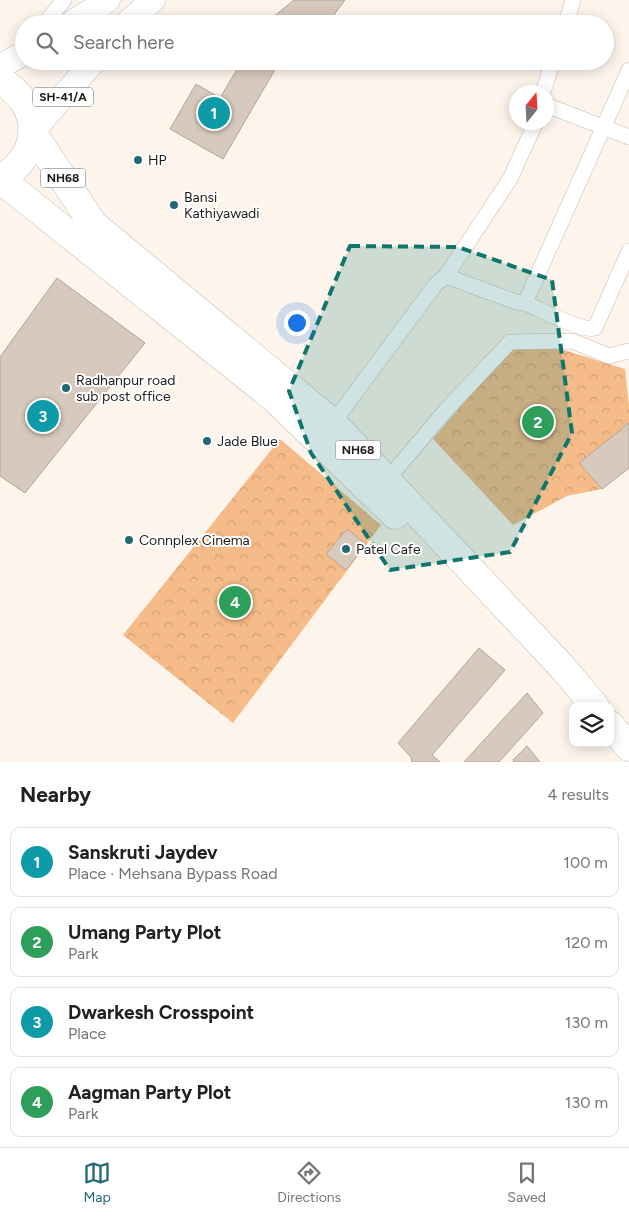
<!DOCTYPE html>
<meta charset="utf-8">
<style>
body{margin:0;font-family:Figtree,sans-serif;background:#f2f2f2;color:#202124}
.controls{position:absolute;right:15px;bottom:15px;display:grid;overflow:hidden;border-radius:10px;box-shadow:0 2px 12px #0003}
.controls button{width:45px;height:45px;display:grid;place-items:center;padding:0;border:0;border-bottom:1px solid #e0e0e0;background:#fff;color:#202124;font:25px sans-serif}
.compass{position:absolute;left:509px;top:85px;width:45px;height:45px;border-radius:50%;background:#fff;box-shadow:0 2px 12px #0003;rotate:18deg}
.you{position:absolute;left:296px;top:322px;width:18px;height:18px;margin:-12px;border:4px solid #fff;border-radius:50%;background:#1a73e8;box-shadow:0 0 0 8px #1a73e833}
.badge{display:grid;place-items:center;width:32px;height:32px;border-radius:50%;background:#226977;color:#fff;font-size:16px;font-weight:700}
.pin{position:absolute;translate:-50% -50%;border:2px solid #fff;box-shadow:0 1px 5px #0006}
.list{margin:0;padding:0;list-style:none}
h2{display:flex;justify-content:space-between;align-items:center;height:65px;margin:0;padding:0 20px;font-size:21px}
h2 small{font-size:16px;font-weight:400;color:#757577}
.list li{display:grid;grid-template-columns:32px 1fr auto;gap:15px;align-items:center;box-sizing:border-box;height:70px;margin:0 10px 10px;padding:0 10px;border:1px solid #e0e0e0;border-radius:10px}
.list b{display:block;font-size:19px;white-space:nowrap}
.list p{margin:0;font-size:16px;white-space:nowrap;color:#757577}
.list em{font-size:16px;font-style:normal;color:#757577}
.icon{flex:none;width:28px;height:28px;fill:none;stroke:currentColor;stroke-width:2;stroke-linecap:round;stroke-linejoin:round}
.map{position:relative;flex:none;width:629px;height:762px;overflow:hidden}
.search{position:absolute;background:#fff;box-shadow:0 2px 12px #0003;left:15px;right:15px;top:15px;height:55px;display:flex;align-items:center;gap:12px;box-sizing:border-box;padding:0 18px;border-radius:28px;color:#757577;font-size:19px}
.sheet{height:385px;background:#fff}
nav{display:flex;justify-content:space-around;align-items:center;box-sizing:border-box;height:70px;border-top:1px solid #e0e0e0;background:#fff;font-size:14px;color:#757577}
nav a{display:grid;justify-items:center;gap:2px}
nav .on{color:#226977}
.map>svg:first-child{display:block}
</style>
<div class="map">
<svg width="629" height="762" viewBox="0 0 629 762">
<defs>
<pattern id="forest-crowns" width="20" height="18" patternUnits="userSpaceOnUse" patternTransform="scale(1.25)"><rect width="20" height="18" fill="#f5bb88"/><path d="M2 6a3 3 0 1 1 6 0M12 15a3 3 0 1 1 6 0" fill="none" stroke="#d2a075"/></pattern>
</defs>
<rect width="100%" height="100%" fill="#fdf4ec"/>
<g fill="url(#forest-crowns)">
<polygon points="538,342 625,369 629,405 629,468 602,489 567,496 513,525 433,439 508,350"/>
<polygon points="280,439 381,525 233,723 123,635"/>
</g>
<g fill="#d7c9bc" stroke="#b3a498">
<polygon points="294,0 345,0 327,24 266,23"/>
<polygon points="242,61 280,61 223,159 170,129 196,84 220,98"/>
<polygon points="57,278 145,343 25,493 0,476 0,357"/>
<polygon points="629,423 629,468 602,489 579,463"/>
<polygon points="347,529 366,544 346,570 326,554"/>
<polygon points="479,648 505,670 432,755 440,762 412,762 411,757 398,743"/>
<polygon points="527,693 543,713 499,762 464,762"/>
<polygon points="527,746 540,762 514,762 513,760"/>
</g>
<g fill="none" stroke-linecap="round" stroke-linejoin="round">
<g stroke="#c9baae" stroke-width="16">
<g id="street">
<polyline points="44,24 64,0"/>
<polyline points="566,24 573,0"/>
<polyline points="543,92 553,61"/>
<polyline points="546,105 629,137"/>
<path d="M446,276L516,302L525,303C540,309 581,332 595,328L629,251"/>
<polyline points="525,303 629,70"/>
<polyline points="329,428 436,284 446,276 510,179 536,122"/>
<polyline points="387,480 446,410 510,342 572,341 609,356 629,351"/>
</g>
</g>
<g stroke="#c9baae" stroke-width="25">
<g id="primary">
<polyline points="70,24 108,0"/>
<polyline points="126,24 153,0"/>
<polyline points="0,67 24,53"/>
<polyline points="32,132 94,61"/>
</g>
</g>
<g stroke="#c9baae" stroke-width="29">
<g id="highway">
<path d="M0,80C43,106 44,153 0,179"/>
<polyline points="32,132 93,224 333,423 563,668 595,706"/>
<polyline points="0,179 274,398 395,515"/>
<polyline points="610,725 629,747"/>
</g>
</g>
<use href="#street" stroke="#fff" stroke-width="15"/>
<use href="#primary" stroke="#fff" stroke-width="24"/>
<use href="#highway" stroke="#fff" stroke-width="28"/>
</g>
<path fill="#0f766e" fill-opacity="0.2" stroke="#0f766e" stroke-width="4" stroke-dasharray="10 6" stroke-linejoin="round" d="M350,246L458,247L552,280L572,433L510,552L390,570L311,453L289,391Z"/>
<g fill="#226977" stroke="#fff" stroke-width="2">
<circle cx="138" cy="160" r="5"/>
<circle cx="174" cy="205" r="5"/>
<circle cx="66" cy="388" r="5"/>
<circle cx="207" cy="441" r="5"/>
<circle cx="129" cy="540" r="5"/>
<circle cx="346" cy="549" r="5"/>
</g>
<g text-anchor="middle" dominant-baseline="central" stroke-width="4" stroke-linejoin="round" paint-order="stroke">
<g fill="#fff" stroke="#645f5d" stroke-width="1">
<rect x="33" y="87.5" width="60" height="19" rx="4"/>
<rect x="40.5" y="168.5" width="45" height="19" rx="4"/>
<rect x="335.5" y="440.5" width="45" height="19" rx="4"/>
</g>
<g font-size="12" font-weight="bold" fill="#211b17">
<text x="63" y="97">SH-41/A</text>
<text x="63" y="178">NH68</text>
<text x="358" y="450">NH68</text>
</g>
<g font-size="14" fill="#211b17" stroke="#fff" text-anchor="start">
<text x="148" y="160">HP</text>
<text x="184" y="197">Bansi<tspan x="184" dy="16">Kathiyawadi</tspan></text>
<text x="76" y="380">Radhanpur road<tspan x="76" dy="16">sub post office</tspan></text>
<text x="217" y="441">Jade Blue</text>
<text x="139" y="540">Connplex Cinema</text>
<text x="356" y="549">Patel Cafe</text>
</g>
</g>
</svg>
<div class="controls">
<button><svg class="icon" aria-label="layers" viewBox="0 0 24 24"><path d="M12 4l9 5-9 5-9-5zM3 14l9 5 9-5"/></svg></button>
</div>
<svg class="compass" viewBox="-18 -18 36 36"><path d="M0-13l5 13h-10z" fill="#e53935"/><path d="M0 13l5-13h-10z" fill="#757577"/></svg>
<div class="you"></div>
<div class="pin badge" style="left:214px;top:113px;background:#0f9aa8">1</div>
<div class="pin badge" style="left:538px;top:422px;background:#2e9e5b">2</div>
<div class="pin badge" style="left:43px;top:416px;background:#0f9aa8">3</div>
<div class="pin badge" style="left:235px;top:602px;background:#2e9e5b">4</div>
<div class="search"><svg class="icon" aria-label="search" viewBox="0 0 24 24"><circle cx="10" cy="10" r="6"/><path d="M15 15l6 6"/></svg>Search here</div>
</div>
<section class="sheet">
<h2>Nearby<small>4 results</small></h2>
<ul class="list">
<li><span class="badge" style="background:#0f9aa8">1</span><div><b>Sanskruti Jaydev</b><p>Place · Mehsana Bypass Road</p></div><em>100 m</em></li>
<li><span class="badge" style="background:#2e9e5b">2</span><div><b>Umang Party Plot</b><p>Park</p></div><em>120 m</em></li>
<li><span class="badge" style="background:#0f9aa8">3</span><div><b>Dwarkesh Crosspoint</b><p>Place</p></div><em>130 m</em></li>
<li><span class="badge" style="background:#2e9e5b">4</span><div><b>Aagman Party Plot</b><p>Park</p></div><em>130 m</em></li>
</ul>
</section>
<nav>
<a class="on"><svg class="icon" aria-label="map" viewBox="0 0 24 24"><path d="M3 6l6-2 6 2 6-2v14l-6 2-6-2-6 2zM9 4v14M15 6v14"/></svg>Map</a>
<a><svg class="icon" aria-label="directions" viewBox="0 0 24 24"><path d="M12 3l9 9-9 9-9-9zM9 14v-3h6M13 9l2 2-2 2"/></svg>Directions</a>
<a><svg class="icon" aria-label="saved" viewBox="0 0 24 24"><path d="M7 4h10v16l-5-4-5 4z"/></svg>Saved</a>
</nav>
